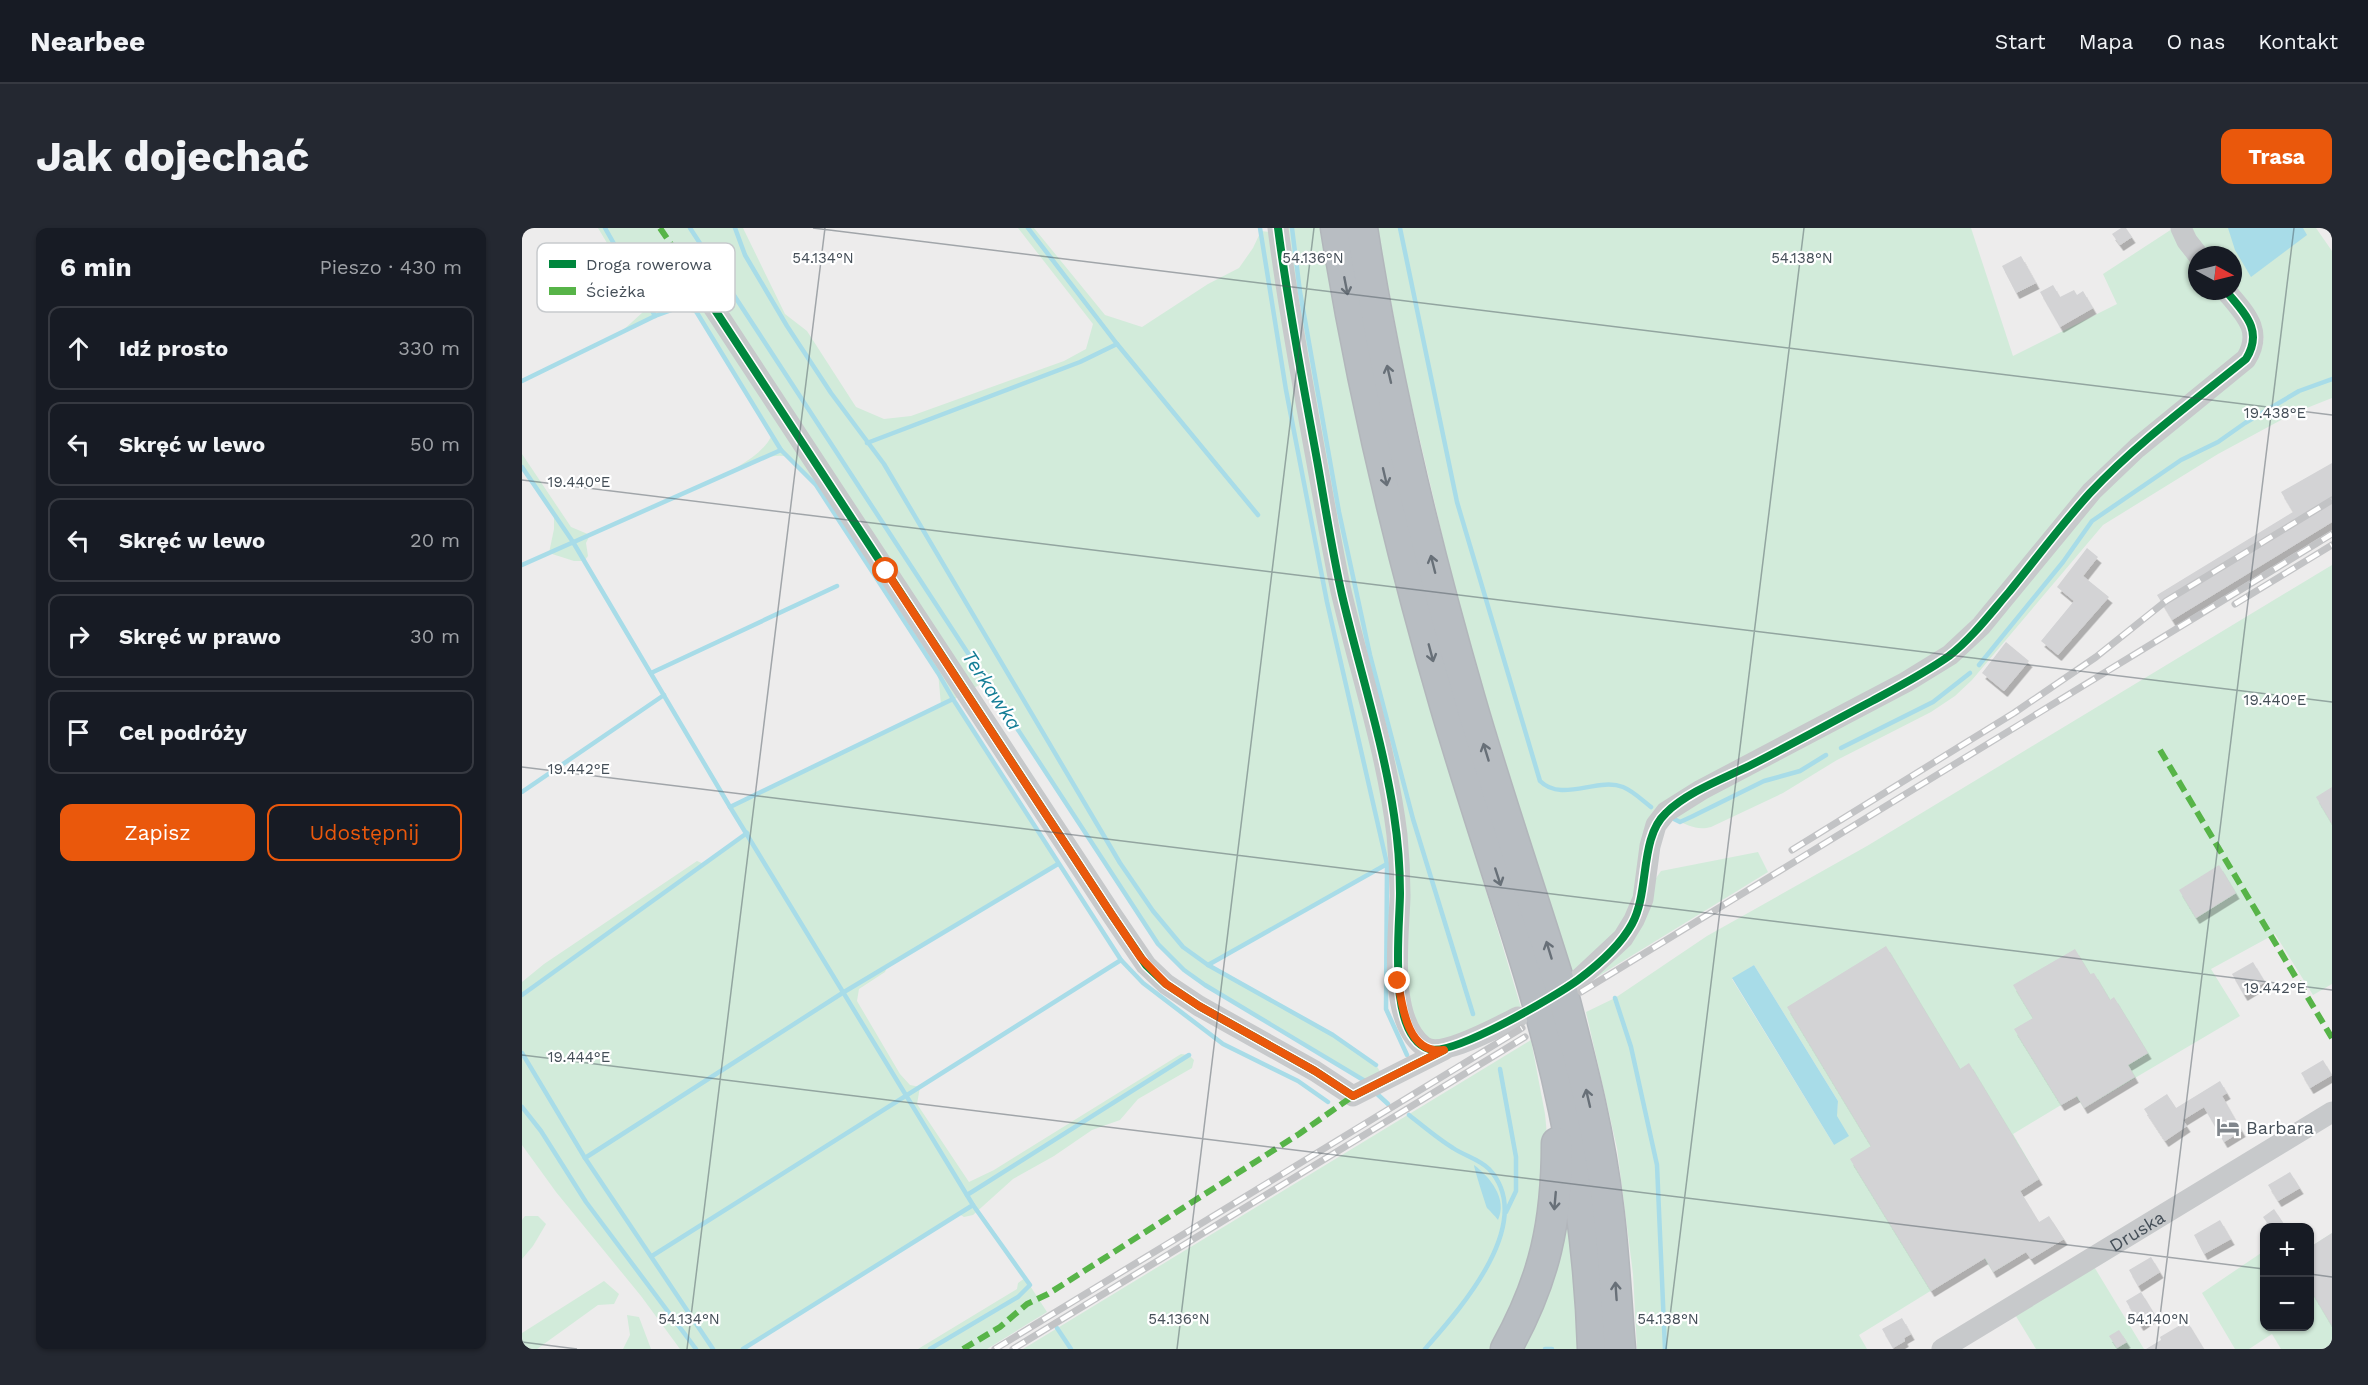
<!DOCTYPE html>
<html lang="pl">
<meta charset="utf-8">
<style>
body{margin:0;font-family:"Work Sans",sans-serif;background:#242831;color:#f1f3f6}
.controls{position:absolute;right:18px;bottom:18px;display:grid;overflow:hidden;border-radius:12px;box-shadow:0 2px 4px #0004}
.controls button{width:54px;height:54px;display:grid;place-items:center;padding:0;border:0;border-bottom:2px solid #363941;background:#171b24;color:#f1f3f6;font:30px sans-serif}
.compass{position:absolute;left:1666px;top:18px;width:54px;height:54px;border-radius:50%;background:#171b24;box-shadow:0 2px 4px #0004;rotate:97deg}
.stop{position:absolute;width:18px;height:18px;margin:-14px;border:4px solid #ea580c;border-radius:50%;background:#fff}
.stop.end{background:#ea580c;border-color:#fff;box-shadow:0 2px 6px #0008}
.list{margin:0;padding:0;list-style:none}
h2{display:flex;justify-content:space-between;align-items:center;height:78px;margin:0;padding:0 24px;font-size:26px}
h2 small{font-size:20px;font-weight:400;color:#9ea1a6}
.list li{display:grid;grid-template-columns:39px 1fr auto;gap:18px;align-items:center;box-sizing:border-box;height:84px;margin:0 12px 12px;padding:0 12px;border:2px solid #363941;border-radius:12px}
.list b{display:block;font-size:22px;white-space:nowrap}
.list em{font-size:20px;font-style:normal;color:#9ea1a6}
.actions{display:flex;gap:12px;padding:18px 24px}
.actions a{flex:1;padding:14px 0;border:2px solid #ea580c;border-radius:12px;text-align:center;font-size:21px;color:#ea580c}
.actions .main{background:#ea580c;color:#fff}
.icon{flex:none;width:33px;height:33px;fill:none;stroke:currentColor;stroke-width:2;stroke-linecap:round;stroke-linejoin:round}
.map{position:relative;flex:none;width:1810px;height:1121px;overflow:hidden;border-radius:12px}
header{display:flex;align-items:center;gap:36px;box-sizing:border-box;height:84px;padding:0 30px;background:#171b24;border-bottom:2px solid #363941}
header strong{font-size:28px}
nav{display:flex;gap:33px;margin-inline-start:auto;font-size:21px}
.intro{display:flex;align-items:center;justify-content:space-between;box-sizing:border-box;height:144px;padding:0 36px}
h1{margin:0;font-size:42px}
.button{padding:15px 27px;border-radius:12px;background:#ea580c;color:#fff;font-size:21px;font-weight:700}
main{display:flex;gap:36px;padding:0 36px}
aside{flex:1;background:#171b24;border-radius:12px;box-shadow:0 2px 4px #0004}
.map>svg:first-child{display:block}
</style>
<header>
<strong>Nearbee</strong>
<nav><a>Start</a><a>Mapa</a><a>O nas</a><a>Kontakt</a></nav>
</header>
<div class="intro"><h1>Jak dojechać</h1><a class="button">Trasa</a></div>
<main>
<aside>
<h2>6 min<small>Pieszo · 430 m</small></h2>
<ul class="list">
<li><svg class="icon" aria-label="ahead" viewBox="0 0 24 24"><path d="M12 20V5M6 11l6-6 6 6"/></svg><div><b>Idź prosto</b></div><em>330 m</em></li>
<li><svg class="icon" aria-label="left" viewBox="0 0 24 24"><path d="M17 20v-9H6M10 6l-5 5 5 5"/></svg><div><b>Skręć w lewo</b></div><em>50 m</em></li>
<li><svg class="icon" aria-label="left" viewBox="0 0 24 24"><path d="M17 20v-9H6M10 6l-5 5 5 5"/></svg><div><b>Skręć w lewo</b></div><em>20 m</em></li>
<li><svg class="icon" aria-label="right" viewBox="0 0 24 24"><path d="M7 20v-9h11M14 6l5 5-5 5"/></svg><div><b>Skręć w prawo</b></div><em>30 m</em></li>
<li><svg class="icon" aria-label="arrive" viewBox="0 0 24 24"><path d="M6 21V4h12l-3 4 3 4H6"/></svg><div><b>Cel podróży</b></div></li>
</ul>
<div class="actions"><a class="main">Zapisz</a><a>Udostępnij</a></div>
</aside>
<div class="map">
<svg width="1810" height="1121" viewBox="0 0 1810 1121">
<defs>
<filter id="shadow"><feDropShadow dx="3.5" dy="6" stdDeviation="0" flood-color="#0004"/></filter>
</defs>
<rect width="100%" height="100%" fill="#edecec"/>
<g fill="#d2ebda" fill-rule="evenodd">
<path d="M76,0H221L263,86L285,103L334,179L362,191L389,188L542,133L564,121L571,96L496,0H512L583,87L620,99L686,56L717,40L731,20L739,3L756,5V0H799L902,456L1000,783L922,822L887,799L876,627L865,636L687,737L811,807L854,837L859,845L843,853L683,757L662,742L636,716L464,453L431,472L536,636L366,737L363,744L337,761L335,773L378,846L388,857L398,859L395,876L447,954L472,942L659,826L667,827L672,832L670,840L616,871L598,892L570,902L532,928L491,951L451,987L442,989L437,986L221,1121H158L119,1068L34,964L0,917V754L22,736L175,633L182,636L224,605L208,579L419,477L416,444L294,257C286,249 278,235 268,230C250,220 207,245 189,254C210,241 239,230 250,207L175,86L155,80L98,105L121,84L109,55Z"/>
<polygon points="855,0 1449,0 1491,128 1595,76 1581,46 1650,1 1675,33 1675,63 1698,63 1723,97 1722,119 1427,415 1391,443 1142,577 1115,665 1099,701 1052,747 1018,647 940,392 883,148"/>
<path d="M1668,0H1794L1810,23V170L1772,185L1696,226L1581,297L1450,452L1433,468L1409,484L1315,532L1261,565L1189,599C1175,603 1166,597 1152,591L1171,576L1406,449L1576,265L1734,130C1742,120 1743,110 1739,98L1711,58V27H1687Z"/>
<polygon points="0,226 49,299 68,307 64,315 66,328 62,333 52,333 27,325 32,301 32,286 0,239"/>
<path d="M1810,337V756L1791,767L1753,706L1689,741L1718,788L1562,880L1554,868L1491,906L1517,951L1460,986L1489,1033L1471,1044L1462,1030L1337,1107L1345,1121H1115L1111,1046L1095,920L1064,784L1093,770L1185,708L1345,618ZM1232,737L1316,873L1312,917L1210,751Z"/>
<polygon points="1236,624 1246,644 1057,760 1139,643"/>
<polygon points="1009,812 1023,886 1026,918 1022,1000 974,1121 501,1121"/>
<polygon points="1046,987 1052,1040 1057,1121 994,1121"/>
<polygon points="3,988 16,988 24,996 11,1018 0,1031 0,992"/>
<polygon points="1810,1005 1810,1121 1759,1121 1750,1106 1727,1121 1713,1121 1680,1065 1742,1023 1742,1098 1788,1098 1788,1019"/>
<polygon points="1571,1037 1622,1121 1514,1121 1492,1085"/>
<polygon points="503,1050 525,1084 465,1121 396,1121 495,1061 496,1055"/>
<polygon points="82,1053 97,1066 92,1076 76,1077 15,1121 0,1121 0,1105"/>
<polygon points="105,1087 117,1089 129,1121 101,1121 108,1107"/>
</g>
<g fill="#a8dce8">
<polygon points="1706,0 1781,0 1785,7 1729,49 1713,22"/>
<polygon points="1232,737 1316,873 1315,888 1327,908 1312,917 1210,750"/>
<path d="M952,937C968,949 986,971 976,992C972,987 969,984 965,980C964,978 952,940 952,937Z"/>
</g>
<g fill="none" stroke-linecap="round" stroke-linejoin="round">
<g stroke="#a8dce8" stroke-width="4.5">
<polyline points="83,0 133,88"/>
<polyline points="168,0 636,716 662,742 683,757 843,853"/>
<polyline points="213,0 223,27 265,98 309,165 362,236 598,635 631,683 661,719 686,737 811,807 854,837"/>
<polyline points="506,0 595,116 736,287"/>
<polyline points="738,0 764,162 805,374 865,636 864,781 885,827"/>
<polyline points="770,0 778,64 817,284 848,427 891,591 951,786"/>
<path d="M878,0L935,274L1018,553C1040,575 1075,549 1101,559C1111,563 1120,572 1129,579"/>
<polyline points="0,153 133,88 169,75 259,222 294,257 416,445 431,471 599,732 621,755 701,816 776,853 806,874"/>
<polyline points="345,215 558,134 595,116"/>
<polyline points="0,239 51,314 208,579 451,977 508,1057 496,1069 408,1121"/>
<polyline points="0,337 259,222"/>
<polyline points="1457,437 1541,334 1570,293 1659,232 1696,214 1723,195 1777,163 1810,151"/>
<polyline points="129,445 315,358"/>
<polyline points="1319,520 1411,474 1448,445"/>
<polyline points="0,564 142,467"/>
<polyline points="208,579 431,471"/>
<polyline points="1152,591 1158,594 1169,589 1242,553 1278,543 1304,527"/>
<polyline points="686,737 865,636"/>
<polyline points="0,767 225,605"/>
<polyline points="1093,770 1109,819 1135,937 1143,1121"/>
<polyline points="0,825 63,930 191,1121"/>
<polyline points="978,841 994,929 994,963 984,984"/>
<polyline points="853,864 866,876"/>
<polyline points="0,879 19,903 64,974 174,1121"/>
<path d="M887,887C901,898 916,911 931,920C943,928 957,931 967,941C1016,994 938,1081 903,1121"/>
<polyline points="63,930 322,764 536,636"/>
<polyline points="445,967 667,827"/>
<polyline points="130,1028 599,732"/>
<polyline points="535,1100 549,1121"/>
<polyline points="221,1121 451,977"/>
<polyline points="1023,1121 1030,1121"/>
</g>
</g>
<g fill="#d3d3d5" filter="url(#shadow)">
<polygon points="1599,0 1604,0 1610,9 1598,17 1590,6"/>
<polygon points="1499,28 1514,55 1494,65 1480,38"/>
<polygon points="1531,57 1538,69 1552,62 1555,67 1561,63 1571,80 1538,99 1518,64"/>
<polygon points="1810,235 1810,294 1650,392 1635,367 1771,284 1759,264"/>
<polygon points="1565,320 1576,329 1561,348 1587,369 1536,427 1519,413 1552,373 1535,359"/>
<polygon points="1484,414 1507,433 1482,463 1460,445"/>
<polygon points="1810,559 1810,596 1794,569"/>
<polygon points="1697,637 1714,665 1674,690 1657,662"/>
<polygon points="1364,718 1438,841 1447,835 1517,951 1498,963 1517,994 1527,988 1542,1011 1509,1031 1504,1024 1471,1044 1463,1030 1409,1063 1328,931 1349,918 1265,779"/>
<polygon points="1553,721 1568,746 1572,745 1588,772 1592,769 1626,825 1606,837 1613,849 1562,880 1555,868 1539,877 1492,801 1511,790 1491,757"/>
<polygon points="1731,734 1743,754 1722,767 1710,746"/>
<polygon points="1801,832 1810,847 1788,860 1779,845"/>
<polygon points="1698,853 1705,865 1700,868 1720,903 1702,914 1682,879 1661,892 1665,898 1643,913 1622,881 1645,866 1654,880"/>
<polygon points="1768,944 1778,960 1756,973 1746,957"/>
<polygon points="1752,981 1764,999 1748,999 1741,989"/>
<polygon points="1698,992 1709,1011 1682,1026 1672,1007"/>
<polygon points="1810,1005 1810,1098 1788,1061 1788,1019"/>
<polygon points="1629,1029 1638,1044 1616,1058 1607,1042"/>
<polygon points="1619,1064 1633,1087 1618,1097 1604,1073"/>
<polygon points="1380,1090 1389,1106 1382,1110 1383,1113 1371,1120 1360,1101"/>
<polygon points="1665,1093 1682,1121 1624,1121 1639,1112 1638,1109"/>
<polygon points="1597,1102 1605,1114 1595,1120 1587,1108"/>
</g>
<g fill="none" stroke-linecap="round" stroke-linejoin="round">
<g stroke="#b2b6bb" stroke-width="33">
<g id="highway">
<path d="M814,0C840,162 878,322 924,480C950,569 980,656 1007,745C1044,867 1067,994 1071,1121"/>
<path d="M840,0C865,159 903,317 948,472C977,572 1011,670 1042,770C1060,839 1078,909 1086,980C1092,1027 1094,1074 1098,1121"/>
<path d="M984,1121C1023,1051 1035,994 1035,915"/>
</g>
</g>
<g stroke="#c7c9cb" stroke-width="21">
<path d="M756,0C765,73 779,146 792,219C801,267 809,315 819,363C838,444 865,524 875,607C877,627 878,648 878,668C877,709 865,789 901,818C918,832 977,798 996,789"/>
<polyline points="1659,0 1665,13 1676,27"/>
<polyline points="176,56 590,687 624,737 644,756 677,778 793,843 831,868 922,822"/>
<path d="M1055,753L1101,710L1112,692L1121,671L1128,618L1134,597L1144,584L1179,562L1384,454L1428,427L1459,398L1570,263L1615,220L1724,131C1742,102 1722,85 1704,63"/>
<path id="s1" d="M1420,1121L1810,884"/>
</g>
<use href="#highway" stroke="#b8bdc2" stroke-width="30"/>
<g stroke="#c2c3c5" stroke-width="7">
<g id="rail">
<polyline points="1713,376 1810,317"/>
<polyline points="1270,622 1492,485 1574,429 1644,373 1810,272"/>
<polyline points="1059,764 1810,306"/>
<polyline points="473,1121 1000,800"/>
<polyline points="491,1121 1003,809"/>
</g>
</g>
<use href="#rail" stroke="#fff" stroke-width="4.5" stroke-dasharray="14" stroke-linecap="butt"/>
<g stroke="#57b448" stroke-width="6" stroke-dasharray="12 6" stroke-linecap="butt">
<polyline points="138,0 176,56"/>
<polyline points="1638,522 1810,810"/>
<polyline points="441,1121 478,1099 505,1076 526,1066 777,906 831,868"/>
</g>
<g stroke="#fff" stroke-width="11">
<g id="cycleway">
<path d="M756,0C766,78 781,155 795,232C803,277 810,323 820,367C837,440 861,513 872,587C876,613 878,639 878,665C878,700 864,807 907,821C930,829 1034,768 1056,752C1076,737 1098,718 1110,696C1128,663 1117,610 1144,585C1165,564 1203,550 1229,537C1270,516 1310,494 1350,473C1376,459 1403,445 1427,428C1450,410 1468,386 1487,364C1514,331 1539,297 1568,265C1615,215 1671,174 1724,131C1742,102 1722,85 1704,63"/>
<polyline points="176,56 590,687 624,737 644,756 677,778 793,843 831,868 922,822"/>
</g>
</g>
<use href="#cycleway" stroke="#00873e" stroke-width="8"/>
</g>
<defs><path id="oneway-shaft" d="M-6 0H5M1.5-3L5.5 0L1.5 3" fill="none" stroke-width="1.6" stroke-linecap="round" stroke-linejoin="round" transform="scale(1.5)"/></defs>
<g stroke="#687078">
<use href="#oneway-shaft" transform="translate(824 58) rotate(79)"/>
<use href="#oneway-shaft" transform="translate(867 146) rotate(-103)"/>
<use href="#oneway-shaft" transform="translate(863 249) rotate(77)"/>
<use href="#oneway-shaft" transform="translate(911 336) rotate(-104)"/>
<use href="#oneway-shaft" transform="translate(909 425) rotate(75)"/>
<use href="#oneway-shaft" transform="translate(964 524) rotate(-107)"/>
<use href="#oneway-shaft" transform="translate(976 649) rotate(72)"/>
<use href="#oneway-shaft" transform="translate(1027 722) rotate(-107)"/>
<use href="#oneway-shaft" transform="translate(1066 870) rotate(-103)"/>
<use href="#oneway-shaft" transform="translate(1033 973) rotate(95)"/>
<use href="#oneway-shaft" transform="translate(1094 1063) rotate(-94)"/>
</g>
<g fill="none" stroke-linecap="round" stroke-linejoin="round">
<path stroke="#ea580c" stroke-width="8" d="M364,343L590,687L619,730L644,756L677,778L793,843L831,868L922,822C886,827 880,779 876,753"/>
</g>
<path fill="none" stroke="#454f58" stroke-width="1.5" stroke-opacity="0.45" d="M291,0L1810,187M0,252L1810,474M0,539L1810,762M0,827L1742,1041M1788,1046L1810,1049M0,1114L55,1121M165,1121L303,0M655,1121L792,0M1144,1121L1282,0M1634,1121L1772,0"/>
<defs>
<g id="hotel-bare" transform="scale(1.8)"><path d="M-6-4.5h1.5V1H6V5H4.5V3h-9V5H-6ZM-4 0a1.8 1.8 0 1 1 3.6 0ZM.5 0V-2.5h3Q6-2.5 6 0Z" fill="#80868c" stroke="#fff" stroke-width="2.5" paint-order="stroke"/></g>
</defs>
<g fill-rule="evenodd">
<use href="#hotel-bare" x="1706" y="899"/>
</g>
<g text-anchor="middle" dominant-baseline="central" stroke-width="4.5" stroke-linejoin="round" paint-order="stroke">
<g font-size="18" fill="#454f58" stroke="#fff" text-anchor="start">
<text x="1724" y="899">Barbara</text>
</g>
<g font-size="18" fill="#454f58" stroke="#fff">
<text stroke="none"><textPath href="#s1" startOffset="228">Druska</textPath></text>
</g>
<g font-size="20" font-style="italic" fill="#137d96" stroke="#fff">
<text transform="translate(470 462) rotate(57)">Terkawka</text>
</g>
</g>
<rect x="15" y="15" width="198" height="69" rx="9" fill="#fff" stroke="#c7cacd" stroke-width="1.5"/>
<rect x="27" y="32" width="27" height="8" fill="#00873e"/>
<rect x="27" y="59" width="27" height="8" fill="#57b448"/>
<g font-size="16" fill="#454f58">
<text x="64" y="42">Droga rowerowa</text>
<text x="64" y="69">Ścieżka</text>
</g>
<g font-size="15" text-anchor="middle" fill="#454f58" stroke="#fff" stroke-width="4.5" stroke-linejoin="round" paint-order="stroke">
<text x="301" y="35">54.134°N</text>
<text x="791" y="35">54.136°N</text>
<text x="1280" y="35">54.138°N</text>
<text x="1753" y="190">19.438°E</text>
<text x="57" y="259">19.440°E</text>
<text x="1753" y="477">19.440°E</text>
<text x="57" y="546">19.442°E</text>
<text x="1753" y="765">19.442°E</text>
<text x="57" y="834">19.444°E</text>
<text x="167" y="1096">54.134°N</text>
<text x="657" y="1096">54.136°N</text>
<text x="1146" y="1096">54.138°N</text>
<text x="1636" y="1096">54.140°N</text>
</g>
</svg>
<div class="controls">
<button>+</button>
<button>−</button>
</div>
<svg class="compass" viewBox="-18 -18 36 36"><path d="M0-13l5 13h-10z" fill="#e53935"/><path d="M0 13l5-13h-10z" fill="#9ea1a6"/></svg>
<div class="stop" style="left:364px;top:343px"></div>
<div class="stop end" style="left:876px;top:753px"></div>
</div>
</main>
